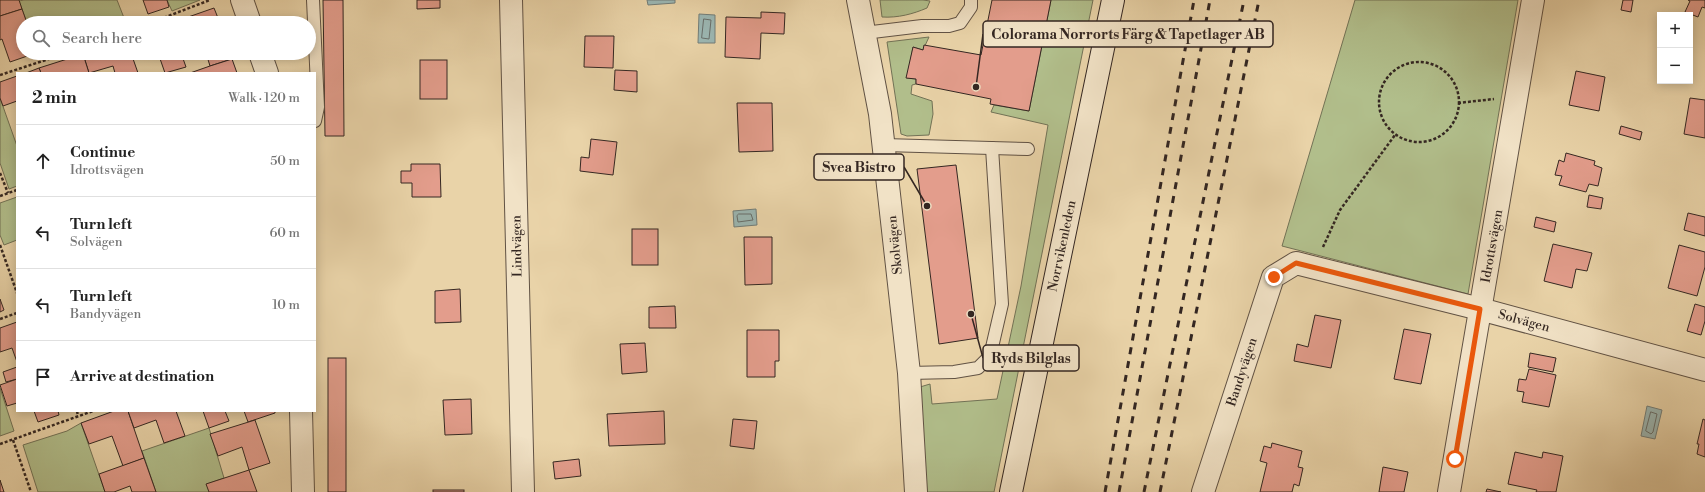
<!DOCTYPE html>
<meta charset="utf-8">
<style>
body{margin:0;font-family:"Libre Bodoni",serif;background:#f2f2f2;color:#222}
.controls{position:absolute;right:12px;top:12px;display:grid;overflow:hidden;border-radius:0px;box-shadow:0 2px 10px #0003}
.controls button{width:36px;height:36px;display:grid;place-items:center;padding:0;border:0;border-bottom:1px solid #e0e0e0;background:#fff;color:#222;font:20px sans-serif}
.stop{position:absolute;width:12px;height:12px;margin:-9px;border:3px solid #ea580c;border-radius:50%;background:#fff}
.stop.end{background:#ea580c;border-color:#fff;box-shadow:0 1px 4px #0008}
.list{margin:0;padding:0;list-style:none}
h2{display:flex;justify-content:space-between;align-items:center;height:52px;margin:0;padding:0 16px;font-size:17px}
h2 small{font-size:13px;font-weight:400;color:#767676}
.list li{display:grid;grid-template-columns:26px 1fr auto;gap:12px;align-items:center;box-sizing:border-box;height:72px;padding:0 16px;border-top:1px solid #e0e0e0}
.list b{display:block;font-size:15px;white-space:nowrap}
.list p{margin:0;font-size:13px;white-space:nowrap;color:#767676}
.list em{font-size:13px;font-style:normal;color:#767676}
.icon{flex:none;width:22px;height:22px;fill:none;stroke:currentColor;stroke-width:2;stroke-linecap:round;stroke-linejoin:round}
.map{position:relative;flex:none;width:1705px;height:492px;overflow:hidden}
.search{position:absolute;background:#fff;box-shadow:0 2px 10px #0003;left:16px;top:16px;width:300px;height:44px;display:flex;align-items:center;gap:10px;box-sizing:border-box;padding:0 14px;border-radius:22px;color:#767676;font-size:15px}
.panel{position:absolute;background:#fff;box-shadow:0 2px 10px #0003;left:16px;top:72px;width:300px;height:340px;border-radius:0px}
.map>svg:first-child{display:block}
</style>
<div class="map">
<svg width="1705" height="492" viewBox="0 0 1705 492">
<rect width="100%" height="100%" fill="#e9d3a8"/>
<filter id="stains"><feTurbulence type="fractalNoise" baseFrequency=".005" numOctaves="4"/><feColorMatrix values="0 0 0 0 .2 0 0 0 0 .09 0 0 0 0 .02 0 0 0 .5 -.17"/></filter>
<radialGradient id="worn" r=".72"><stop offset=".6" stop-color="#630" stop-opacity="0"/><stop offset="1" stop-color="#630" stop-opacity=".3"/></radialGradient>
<g fill="#b1be8b" stroke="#727256">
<polygon points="24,0 117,0 126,23 27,23 19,1"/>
<polygon points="167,0 200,0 172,11"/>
<path d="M880,0H923L930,1L927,8C913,14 898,18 882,17Z"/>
<polygon points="1051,0 1093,0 994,492 926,492 920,387 930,384 932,404 997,399 1021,286 1048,125 991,112 994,105 1029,111"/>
<polygon points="1355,0 1518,0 1468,294 1282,246"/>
<polygon points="929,37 923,50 913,47 907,78 916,79 916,84 912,85 911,94 932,101 933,114 929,135 907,136 901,134 887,42"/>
<polygon points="0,98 17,146 17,186 9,189 0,163"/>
<polygon points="17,197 17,240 4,245 0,235 0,203"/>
<polygon points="0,388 14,431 0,436"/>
<polygon points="81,423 105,492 38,492 23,445 67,431"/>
<polygon points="209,428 224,478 207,484 209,492 156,492 142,451"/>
</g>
<g fill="#9bb6b2" stroke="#727d78">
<polygon points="647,0 675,0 675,3 648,5"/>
<polygon points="699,14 715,15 715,43 698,43"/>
<polygon points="756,209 757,225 734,227 733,211"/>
<polygon points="1647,406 1662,410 1655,439 1641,436"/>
</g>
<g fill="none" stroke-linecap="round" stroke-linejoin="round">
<g stroke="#686e6a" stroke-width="1">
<polygon points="704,19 711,20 709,39 702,38"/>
<polygon points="739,214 751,214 753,220 738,222 737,216"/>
<polygon points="1651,412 1657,414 1653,432 1651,434 1646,431"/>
</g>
</g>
<g fill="#e39d8c" stroke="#342722">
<polygon points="0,0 19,0 22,9 0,16"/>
<polygon points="143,0 167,0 169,7 148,14"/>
<polygon points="323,0 343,0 344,136 325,136"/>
<polygon points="417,0 440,0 440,8 417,9"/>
<polygon points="992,0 1051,0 1029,111 990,104 991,99 916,84 916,79 906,78 913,47 923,50 924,45 981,55"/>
<polygon points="1623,0 1633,0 1631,12 1621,10"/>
<polygon points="1688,0 1705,0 1705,8 1702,7 1698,17 1685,12 1690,1"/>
<polygon points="214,8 220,23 171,23"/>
<polygon points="22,9 27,23 23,23 23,53 36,53 10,62 2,39 0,40 0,16"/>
<polygon points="761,12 785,13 784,34 761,33 760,59 725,57 726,17 761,18"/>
<polygon points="585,36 614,36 613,68 584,67"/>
<polygon points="131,53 150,53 133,59"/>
<polygon points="131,53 138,73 115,73 113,66 89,73 83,54"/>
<polygon points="158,53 181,53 186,67 165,73"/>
<polygon points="206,53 230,53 232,59 210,66"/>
<polygon points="83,54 89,73 41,73 39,68"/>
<polygon points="232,59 237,73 190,73 210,66"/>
<rect x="420" y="60" width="27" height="39"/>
<polygon points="39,68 41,73 26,73"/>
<polygon points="615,70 637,71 637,92 614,90"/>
<polygon points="1576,71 1605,77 1599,111 1569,105"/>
<polygon points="17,76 17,101 3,106 0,98 0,82"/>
<polygon points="1690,98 1705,100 1705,138 1684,134"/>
<polygon points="737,103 772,103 773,151 739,152"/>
<polygon points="1621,126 1642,132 1640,140 1619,134"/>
<polygon points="591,139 617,142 613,175 580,171 581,157 589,158"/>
<polygon points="1566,153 1595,161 1594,165 1602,168 1598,186 1589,184 1586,192 1559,185 1562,176 1555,175 1559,160 1564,162"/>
<polygon points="411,164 440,164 441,197 412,197 412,183 401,183 401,171 411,171"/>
<polygon points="956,165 978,338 939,344 917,169"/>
<polygon points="1589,195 1603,198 1601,209 1587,207"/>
<polygon points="1688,213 1705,217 1705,236 1684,230"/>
<polygon points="1536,217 1556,222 1554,232 1534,227"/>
<rect x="632" y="229" width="26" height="36"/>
<polygon points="744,237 772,237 772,284 745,285"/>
<polygon points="1553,244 1592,253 1587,271 1576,269 1572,288 1544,281"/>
<polygon points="1679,245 1705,252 1705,267 1697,296 1668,288"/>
<polygon points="460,289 461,322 435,323 435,291"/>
<polygon points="0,299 4,310 0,312"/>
<polygon points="1695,304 1705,307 1705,321 1701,335 1687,331"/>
<polygon points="675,306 676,328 649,328 649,307"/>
<polygon points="1315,315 1341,320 1331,368 1294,361 1297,344 1308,347"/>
<polygon points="17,322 17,362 12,348 0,352 0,328"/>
<polygon points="1404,329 1431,334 1421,384 1394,379"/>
<polygon points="747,330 779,330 779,361 775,361 775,377 747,377"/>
<polygon points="645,343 647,372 622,374 620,344"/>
<polygon points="1530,353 1556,358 1553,372 1528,367"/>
<rect x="328" y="358" width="18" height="134"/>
<polygon points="17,367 17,379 6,382 3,372"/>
<polygon points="1529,369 1556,375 1549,407 1522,402 1524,392 1517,391 1519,379 1526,380"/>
<polygon points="17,379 17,403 7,406 0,385"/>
<polygon points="471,399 472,434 445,435 443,400"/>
<polygon points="34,411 58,411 59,415 38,422"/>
<polygon points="114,411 128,411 144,458 123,466 112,436 89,444 81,423"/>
<polygon points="128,411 176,411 185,436 164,443 156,420 134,428"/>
<polygon points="203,411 225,411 229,421 209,428"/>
<polygon points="244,411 275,411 275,413 248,422"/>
<polygon points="664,411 665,444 609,446 607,414"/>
<polygon points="733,419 757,421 754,449 730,446"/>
<polygon points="1703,419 1705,420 1705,457 1697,454 1699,444 1697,444"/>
<polygon points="255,420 270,463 249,470 242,447 218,456 210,434"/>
<polygon points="1272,443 1302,451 1298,467 1303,468 1299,486 1294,484 1292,492 1260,492 1267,463 1260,461 1264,446 1271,448"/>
<polygon points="1515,452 1542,458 1543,452 1563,456 1556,492 1536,492 1537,490 1508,484"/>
<polygon points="144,458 156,492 132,492 130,486 114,492 105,492 99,474"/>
<polygon points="579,459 581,476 555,479 553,462"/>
<polygon points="1383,467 1408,472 1404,492 1379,492"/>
<polygon points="249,470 257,492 209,492 206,484"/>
<polygon points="0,480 4,492 0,492"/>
<polygon points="1487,489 1501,492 1486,492"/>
<rect x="433" y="490" width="31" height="2"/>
</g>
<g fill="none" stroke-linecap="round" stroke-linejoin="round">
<g stroke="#615244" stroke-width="14">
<g id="service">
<polyline points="313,0 318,107 315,121"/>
<polyline points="864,33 922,26 949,26 960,23 971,7 971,0"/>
<polyline points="884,145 1028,149"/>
<polyline points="909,373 954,372 978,368 990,356 1002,304 992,148"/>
</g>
</g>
<g stroke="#615244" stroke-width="24">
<g id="minor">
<polyline points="242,0 250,23"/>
<polyline points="511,0 523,492"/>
<polyline points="858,0 880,114 909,373 916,492"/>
<polyline points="260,53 267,73"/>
<polyline points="301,411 303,492"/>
<polyline points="1203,492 1273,277 1296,263 1480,309 1705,370"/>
<polyline points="1449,492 1533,0"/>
</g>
</g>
<g stroke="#342722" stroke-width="24">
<polyline id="secondary" points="1011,492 1113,0"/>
</g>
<g stroke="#342722" stroke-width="2.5" stroke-dasharray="3 2" stroke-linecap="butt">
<polyline points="150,23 210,0"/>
<circle cx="1419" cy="102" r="40"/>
<polyline points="0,75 67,53"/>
<polyline points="1458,103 1494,99"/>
<polyline points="0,173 8,193"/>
<polyline points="0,196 17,190"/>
<polyline points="0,245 17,293"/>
<polyline points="1323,247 1340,210 1395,135"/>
<polyline points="0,319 17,313"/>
<polyline points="77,411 78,416"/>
<polyline points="13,440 31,492"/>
<polyline points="0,444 93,411"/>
</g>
<use href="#service" stroke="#f1e2c6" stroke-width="12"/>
<use href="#minor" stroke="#f1e2c6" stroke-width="22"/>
<use href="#secondary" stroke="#f1e2c6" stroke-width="22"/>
<g stroke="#342722" stroke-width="3" stroke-dasharray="7 7" stroke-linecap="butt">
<polyline points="1105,492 1194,0"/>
<polyline points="1119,492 1210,0"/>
<polyline points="1144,492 1244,0"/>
<polyline points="1160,492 1259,0"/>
</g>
</g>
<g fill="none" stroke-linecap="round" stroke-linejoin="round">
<polyline stroke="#ea580c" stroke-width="5" points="1274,277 1296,263 1480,309 1455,459"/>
</g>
<g text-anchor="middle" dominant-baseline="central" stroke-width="3.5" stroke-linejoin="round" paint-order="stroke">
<g font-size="13" fill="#342722" stroke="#f1e2c6">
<text transform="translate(895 245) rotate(-96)">Skolvägen</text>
<text transform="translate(517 246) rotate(-91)">Lindvägen</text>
<text transform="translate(1062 246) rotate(-78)">Norrvikenleden</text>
<text transform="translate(1492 246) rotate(-80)">Idrottsvägen</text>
<text transform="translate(1524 321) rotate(15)">Solvägen</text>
<text transform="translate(1242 372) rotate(-72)">Bandyvägen</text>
</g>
</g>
<path fill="none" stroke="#342722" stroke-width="1.5" d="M976 87L983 34M927 206L904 167M971 314L983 358"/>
<g fill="#342722" stroke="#f1e2c6" stroke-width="1.5">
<circle cx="976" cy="87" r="4"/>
<circle cx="927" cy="206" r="4"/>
<circle cx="971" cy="314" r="4"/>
</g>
<g fill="#f1e2c6" stroke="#342722" stroke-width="1.5">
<rect x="983" y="21" width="290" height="26" rx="4"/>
<rect x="814" y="154" width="90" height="26" rx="4"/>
<rect x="983" y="345" width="96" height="26" rx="4"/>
</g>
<g font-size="14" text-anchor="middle" font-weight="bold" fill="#342722">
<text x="1128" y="39">Colorama Norrorts Färg &amp; Tapetlager AB</text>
<text x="859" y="172">Svea Bistro</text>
<text x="1031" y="363">Ryds Bilglas</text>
</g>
<rect width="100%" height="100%" filter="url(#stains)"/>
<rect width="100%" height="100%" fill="url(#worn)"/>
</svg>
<div class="controls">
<button>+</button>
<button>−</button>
</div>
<div class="stop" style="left:1455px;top:459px"></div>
<div class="stop end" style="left:1274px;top:277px"></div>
<div class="search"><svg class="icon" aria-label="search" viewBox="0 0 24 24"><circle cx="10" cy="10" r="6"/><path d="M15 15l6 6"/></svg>Search here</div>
<section class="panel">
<h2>2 min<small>Walk · 120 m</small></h2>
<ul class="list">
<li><svg class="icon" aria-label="ahead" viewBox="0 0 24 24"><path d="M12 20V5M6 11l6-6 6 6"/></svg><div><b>Continue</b><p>Idrottsvägen</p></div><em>50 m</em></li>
<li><svg class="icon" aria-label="left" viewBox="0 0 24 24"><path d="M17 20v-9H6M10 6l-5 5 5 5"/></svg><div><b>Turn left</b><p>Solvägen</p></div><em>60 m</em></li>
<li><svg class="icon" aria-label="left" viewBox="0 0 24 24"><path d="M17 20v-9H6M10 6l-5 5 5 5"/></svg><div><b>Turn left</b><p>Bandyvägen</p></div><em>10 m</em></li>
<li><svg class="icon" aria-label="arrive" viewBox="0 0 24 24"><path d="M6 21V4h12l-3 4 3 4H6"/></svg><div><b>Arrive at destination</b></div></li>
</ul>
</section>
</div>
